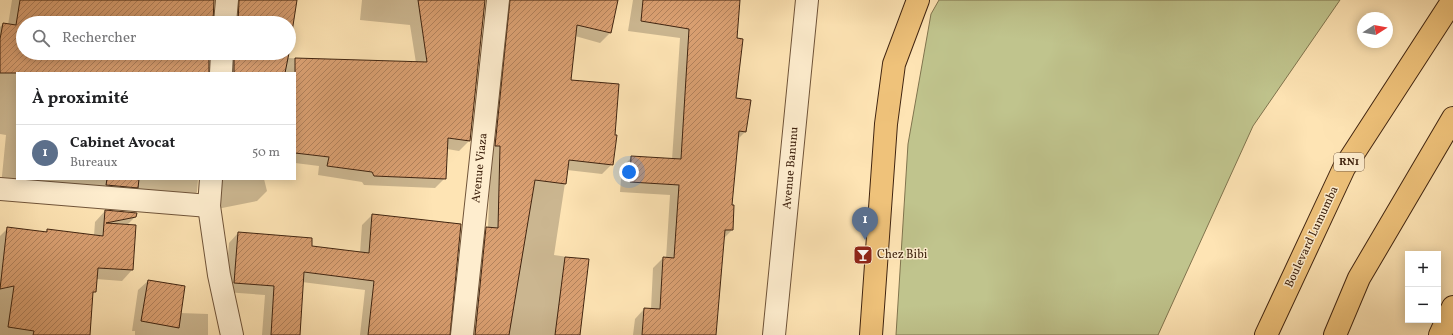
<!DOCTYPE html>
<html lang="fr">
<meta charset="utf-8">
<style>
body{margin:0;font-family:Vollkorn,serif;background:#f2f2f2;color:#202124}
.controls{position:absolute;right:12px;bottom:12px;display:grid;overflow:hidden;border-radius:0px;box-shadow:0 2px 10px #0003}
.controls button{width:36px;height:36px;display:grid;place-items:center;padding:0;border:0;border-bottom:1px solid #e0e0e0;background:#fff;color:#202124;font:20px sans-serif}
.compass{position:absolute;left:1357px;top:12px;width:36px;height:36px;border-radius:50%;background:#fff;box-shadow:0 2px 10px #0003;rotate:79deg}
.you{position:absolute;left:629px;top:172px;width:14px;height:14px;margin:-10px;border:3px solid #fff;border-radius:50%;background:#1a73e8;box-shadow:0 0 0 6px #1a73e833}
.badge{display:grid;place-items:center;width:26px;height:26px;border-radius:50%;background:#7c3aed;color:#fff;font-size:13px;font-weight:700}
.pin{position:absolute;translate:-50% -33px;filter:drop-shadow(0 1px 2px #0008)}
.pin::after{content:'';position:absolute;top:21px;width:14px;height:12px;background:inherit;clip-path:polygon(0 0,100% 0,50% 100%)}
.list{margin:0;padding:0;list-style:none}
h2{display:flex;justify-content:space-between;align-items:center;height:52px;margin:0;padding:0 16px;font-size:17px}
h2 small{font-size:13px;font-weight:400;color:#757577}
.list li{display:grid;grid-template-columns:26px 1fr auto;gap:12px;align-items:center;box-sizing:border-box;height:56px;padding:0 16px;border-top:1px solid #e0e0e0}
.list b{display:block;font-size:15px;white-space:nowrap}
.list p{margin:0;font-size:13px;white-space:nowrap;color:#757577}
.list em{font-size:13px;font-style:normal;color:#757577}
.icon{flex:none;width:22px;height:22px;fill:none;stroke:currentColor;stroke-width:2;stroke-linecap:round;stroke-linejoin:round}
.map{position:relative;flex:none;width:1453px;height:335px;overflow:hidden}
.search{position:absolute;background:#fff;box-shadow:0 2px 10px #0003;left:16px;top:16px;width:280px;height:44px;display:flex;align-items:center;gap:10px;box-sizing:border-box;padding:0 14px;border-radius:22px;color:#757577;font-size:15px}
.panel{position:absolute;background:#fff;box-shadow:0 2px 10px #0003;left:16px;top:72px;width:280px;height:108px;border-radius:0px}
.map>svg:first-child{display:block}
</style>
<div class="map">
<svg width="1453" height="335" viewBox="0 0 1453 335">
<defs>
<pattern id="building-hatch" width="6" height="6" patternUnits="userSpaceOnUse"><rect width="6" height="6" fill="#daa072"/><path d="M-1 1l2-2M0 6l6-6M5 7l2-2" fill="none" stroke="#b2825c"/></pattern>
</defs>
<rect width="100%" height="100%" fill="#fee4b4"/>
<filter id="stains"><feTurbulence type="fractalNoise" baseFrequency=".005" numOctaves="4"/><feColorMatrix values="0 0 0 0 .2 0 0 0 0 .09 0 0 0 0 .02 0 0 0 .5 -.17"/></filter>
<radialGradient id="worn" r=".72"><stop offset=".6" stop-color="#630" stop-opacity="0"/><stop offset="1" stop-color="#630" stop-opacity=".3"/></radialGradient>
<polygon fill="#c0c48d" stroke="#80744e" points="939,0 1340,0 1253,126 1158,335 896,335 908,144 931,14"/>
<g fill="#0003">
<polygon points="12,0 214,0 213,23 23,23 23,53 209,53 209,73 17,73 17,179 198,179 197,192 187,202 1,186 6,135 0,134 0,27 3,24 8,25"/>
<polygon points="225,0 296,0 289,45 289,23 228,23"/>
<polygon points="362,0 484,0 469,141 459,151 447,149 445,178 435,188 364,185 362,182 318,175 319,166 295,163 295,73 224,73 220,53 288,53 287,58 416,63 410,25 360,20"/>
<polygon points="496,0 612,0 610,33 600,43 575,36 570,80 612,164 602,174 567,170 554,255 588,260 579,335 470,335 477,238 488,228"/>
<polygon points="633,0 739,0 735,99 750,101 745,132 737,140 731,206 732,230 723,239 715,335 633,335 635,319 644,309 651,309 653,268 663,258 666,259 670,195 620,192 622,167 632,157 672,160 680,38 628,31"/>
<polygon points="208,179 264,179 267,191 257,201 212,210"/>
<polygon points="105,211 135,217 127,225 135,226 132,270 122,281 96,279 95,291 91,295 89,335 0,335 0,236 8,228 44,233 47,230 94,236 95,222"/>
<polygon points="372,215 460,225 391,335 360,335 365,290 302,282 299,335 262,335 265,295 225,292 229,243 238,233 310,247 360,253 362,225"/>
<polygon points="148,281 180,313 208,314 208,335 135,335 135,331 132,331 138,290"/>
</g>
<g fill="url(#building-hatch)" stroke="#402410">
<polygon points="20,0 214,0 213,23 23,23 23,53 209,53 209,73 0,73 0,39 3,23 16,25"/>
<polygon points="239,0 297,0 289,51 289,23 238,23"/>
<polygon points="418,0 485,0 470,141 448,138 446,179 374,176 372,172 327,166 329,157 295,153 295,58 427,62"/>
<polygon points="510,0 618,0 611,33 577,25 571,80 619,84 615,135 617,135 613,165 569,160 566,184 535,180 509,335 475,335 486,227 498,228 500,146 495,146"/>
<polygon points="643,0 740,0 737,38 743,39 736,98 751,100 746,132 739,131 732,205 734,205 733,230 725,230 716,335 642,335 644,308 660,309 663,257 674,258 679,185 630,182 631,156 681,159 689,29 641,21"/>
<polygon points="234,53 289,53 285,73 234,73"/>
<polygon points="107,179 139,179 138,188 106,185"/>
<polygon points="105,210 137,213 136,217 106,223 136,225 133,270 98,268 96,292 93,292 90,335 33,335 34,331 8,327 14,286 0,289 7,227 47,232 47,229 103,236"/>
<polygon points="372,214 461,224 450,335 368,335 374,281 304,272 300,335 271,335 274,286 234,283 238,232 312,238 312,246 369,253"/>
<polygon points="565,257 589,259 580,335 555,335"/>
<polygon points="148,280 185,286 179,328 141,321"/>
</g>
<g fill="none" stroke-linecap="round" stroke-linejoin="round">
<g stroke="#705439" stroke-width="24">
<g id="minor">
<polyline points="225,23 227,0"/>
<polyline points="221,73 222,53"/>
<polyline points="211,179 209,206 219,275 232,335"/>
<polyline points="0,189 209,206"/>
<polyline points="462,335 498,0"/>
<polyline points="774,335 807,0"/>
</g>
</g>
<g stroke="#402410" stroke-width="24">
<g id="highway">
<polyline points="871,335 886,124 894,64 918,0"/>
<polyline points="1266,335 1344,168 1453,0"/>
<polyline points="1335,335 1359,278 1453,118"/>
<polyline points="1440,335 1453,307"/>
</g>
</g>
<use href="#minor" stroke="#feedce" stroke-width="22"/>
<use href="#highway" stroke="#efc27a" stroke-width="22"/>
</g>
<defs>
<g id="bar-square" transform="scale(1)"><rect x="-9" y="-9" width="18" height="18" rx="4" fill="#8f2418" stroke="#feedce"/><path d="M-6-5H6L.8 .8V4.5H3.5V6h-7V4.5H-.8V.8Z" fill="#fff"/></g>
</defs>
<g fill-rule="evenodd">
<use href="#bar-square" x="863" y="255"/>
</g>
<g text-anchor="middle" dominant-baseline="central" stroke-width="3" stroke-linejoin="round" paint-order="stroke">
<rect fill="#feedce" stroke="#796049" stroke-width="1" x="1334" y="153" width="30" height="18" rx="3"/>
<g font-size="11" font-weight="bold" fill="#402410">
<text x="1349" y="162">RN1</text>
</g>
<g font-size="12" fill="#402410" stroke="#feedce">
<text transform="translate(480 168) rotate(-84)">Avenue Viaza</text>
<text transform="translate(791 168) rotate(-85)">Avenue Banunu</text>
<text transform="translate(1312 237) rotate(-65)">Boulevard Lumumba</text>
</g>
<g font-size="12" fill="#402410" stroke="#feedce" text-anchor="start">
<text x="877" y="255">Chez Bibi</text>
</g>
</g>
<rect width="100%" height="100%" filter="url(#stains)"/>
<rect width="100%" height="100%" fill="url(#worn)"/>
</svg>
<div class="controls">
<button>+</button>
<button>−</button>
</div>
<svg class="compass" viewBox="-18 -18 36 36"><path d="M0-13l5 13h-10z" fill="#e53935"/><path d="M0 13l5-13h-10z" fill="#757577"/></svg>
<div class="you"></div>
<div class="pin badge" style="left:865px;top:240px;background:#5c6f8a">1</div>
<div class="search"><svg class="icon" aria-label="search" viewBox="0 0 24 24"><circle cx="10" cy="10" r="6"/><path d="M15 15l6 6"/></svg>Rechercher</div>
<section class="panel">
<h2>À proximité<small></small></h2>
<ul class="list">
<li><span class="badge" style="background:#5c6f8a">1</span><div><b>Cabinet Avocat</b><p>Bureaux</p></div><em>50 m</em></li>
</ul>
</section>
</div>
